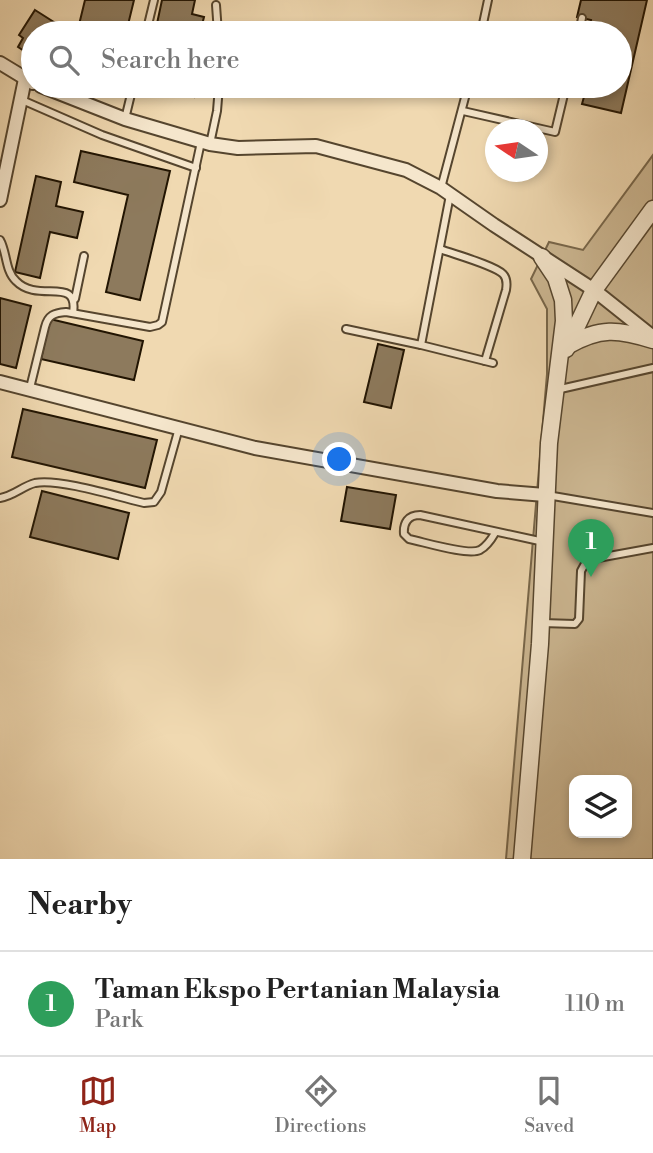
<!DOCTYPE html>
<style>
body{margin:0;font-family:"Libre Bodoni",serif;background:#f2f2f2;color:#222}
.controls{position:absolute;right:21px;bottom:21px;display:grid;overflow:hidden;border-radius:14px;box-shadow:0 4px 10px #0003}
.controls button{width:63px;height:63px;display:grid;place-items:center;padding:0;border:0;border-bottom:2px solid #e0e0e0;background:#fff;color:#222;font:35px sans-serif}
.compass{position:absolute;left:485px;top:119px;width:63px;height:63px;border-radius:50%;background:#fff;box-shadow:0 4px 10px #0003;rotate:283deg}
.you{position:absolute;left:340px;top:460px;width:24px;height:24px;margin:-18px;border:5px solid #fff;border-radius:50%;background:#1a73e8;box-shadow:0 0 0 10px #1a73e833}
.badge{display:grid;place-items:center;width:46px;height:46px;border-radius:50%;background:#8f2418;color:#fff;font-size:23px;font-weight:700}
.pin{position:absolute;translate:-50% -58px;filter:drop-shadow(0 2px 4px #0008)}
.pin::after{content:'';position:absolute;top:37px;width:24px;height:21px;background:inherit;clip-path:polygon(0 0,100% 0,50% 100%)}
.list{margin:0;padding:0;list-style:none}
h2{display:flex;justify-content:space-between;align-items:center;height:91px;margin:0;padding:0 28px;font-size:30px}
h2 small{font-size:23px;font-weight:400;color:#767676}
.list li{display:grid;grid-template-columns:46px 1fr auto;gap:21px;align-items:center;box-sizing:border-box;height:105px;padding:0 28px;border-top:2px solid #e0e0e0}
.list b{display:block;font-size:26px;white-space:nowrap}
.list p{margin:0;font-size:23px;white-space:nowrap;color:#767676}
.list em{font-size:23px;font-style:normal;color:#767676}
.icon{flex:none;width:38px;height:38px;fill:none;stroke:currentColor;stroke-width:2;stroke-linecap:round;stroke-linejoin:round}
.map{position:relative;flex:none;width:653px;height:859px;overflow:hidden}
.search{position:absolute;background:#fff;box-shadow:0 4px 10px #0003;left:21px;right:21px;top:21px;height:77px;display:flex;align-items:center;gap:18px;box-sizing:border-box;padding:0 24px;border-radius:38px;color:#767676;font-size:26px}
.sheet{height:196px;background:#fff}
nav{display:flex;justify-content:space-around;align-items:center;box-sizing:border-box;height:98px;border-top:2px solid #e0e0e0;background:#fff;font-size:19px;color:#767676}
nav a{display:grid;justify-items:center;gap:4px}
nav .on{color:#8f2418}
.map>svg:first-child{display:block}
</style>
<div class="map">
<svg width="653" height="859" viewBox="0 0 653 859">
<rect width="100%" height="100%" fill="#f0d9b1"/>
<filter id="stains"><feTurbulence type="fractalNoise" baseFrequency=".00286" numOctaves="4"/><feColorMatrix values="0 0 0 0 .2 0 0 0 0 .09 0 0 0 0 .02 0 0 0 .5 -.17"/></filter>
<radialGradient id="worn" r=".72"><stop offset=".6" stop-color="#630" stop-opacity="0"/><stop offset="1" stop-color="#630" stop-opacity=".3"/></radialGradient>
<path fill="#cdb893" stroke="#77664a" stroke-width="2" fill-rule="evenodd" d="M653,155V859H506L547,374V309L531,279L549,242L583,250ZM574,780H627V833H574Z"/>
<g fill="#8d7a5d" stroke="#211402" stroke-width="2">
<polygon points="85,0 134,0 126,33 77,33"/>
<polygon points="162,0 195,0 192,14 204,17 200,33 155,33"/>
<polygon points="581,0 647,0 621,113 582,104 587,86 620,86 620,33 588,33 591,20 577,17"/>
<polygon points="35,10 57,24 51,33 33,33 33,47 29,54 18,47 23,38 19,35"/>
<polygon points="148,86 197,86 194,97"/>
<polygon points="81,151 170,171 140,300 106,292 128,195 74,182"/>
<polygon points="36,176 61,182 56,206 83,212 77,238 50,232 40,278 15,272"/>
<polygon points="0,298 31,306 16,368 0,364"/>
<polygon points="50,319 143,341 134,380 41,359"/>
<polygon points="378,344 404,350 391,408 364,402"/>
<polygon points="23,409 157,440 145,488 12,457"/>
<polygon points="347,487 396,495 390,529 341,521"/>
<polygon points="42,491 129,513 118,559 30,537"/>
</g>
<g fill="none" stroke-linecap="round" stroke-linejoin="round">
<g stroke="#55452e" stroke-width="10">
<g id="service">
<polyline points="216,5 218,33"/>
<polyline points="60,33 65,26"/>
<polyline points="146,33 154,0"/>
<polyline points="481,33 488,0"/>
<polyline points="579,33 582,18"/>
<polyline points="22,100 102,135 196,168"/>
<polyline points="463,111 555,132 566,86"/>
<polyline points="125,119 133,86"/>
<polyline points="210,144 217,111 219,86"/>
<polyline points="441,188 468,86"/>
<polyline points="450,195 421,345 493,363"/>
<path d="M0,240C7,252 5,271 16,281C38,304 79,275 73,313"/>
<path d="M440,249C453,254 494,265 503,274C507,278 507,284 506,290L485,361"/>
<polyline points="75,299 84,256"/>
<polyline points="346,329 421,345"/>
<path d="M30,388L45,327C48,315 54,313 66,312L150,327L158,325L162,322L201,142"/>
<polyline points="556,390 653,368"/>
<polyline points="547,495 653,513"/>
<path d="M0,498C13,496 23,486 35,483C58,478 119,497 144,503L154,502L161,492L179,428"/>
<path d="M495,533C491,540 487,546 480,550C468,556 424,542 409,539L404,534C403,523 408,515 420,515L544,542"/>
<polyline points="542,623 575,624 579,619 581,571 587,560 653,548"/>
</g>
</g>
<g stroke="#55452e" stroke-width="16">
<g id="minor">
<polyline points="0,63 33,83"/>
<polyline points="41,86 125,119 210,144 238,148 316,146 406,170 441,188 494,225 594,290 653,337"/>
<polyline points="0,200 25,79"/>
<polyline points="0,382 255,448 497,491 545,495"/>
</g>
</g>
<g stroke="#55452e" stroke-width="19">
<g id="tertiary">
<path d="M567,346C600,327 618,329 653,340"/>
<polyline points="566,349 594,290 653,209"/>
<polyline points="522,859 540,644 549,443 564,321 563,300 556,278 542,257"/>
</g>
</g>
<use href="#service" stroke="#f5e6cc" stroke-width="6"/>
<use href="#minor" stroke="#f5e6cc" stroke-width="12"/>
<use href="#tertiary" stroke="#f5e6cc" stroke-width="16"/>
</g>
<rect width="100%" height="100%" filter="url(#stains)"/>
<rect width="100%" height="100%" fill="url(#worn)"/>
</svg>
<div class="controls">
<button><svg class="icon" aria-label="layers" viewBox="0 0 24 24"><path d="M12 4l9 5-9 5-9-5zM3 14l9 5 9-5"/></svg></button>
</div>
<svg class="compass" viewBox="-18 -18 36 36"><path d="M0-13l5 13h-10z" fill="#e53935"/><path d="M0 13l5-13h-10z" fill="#767676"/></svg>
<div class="you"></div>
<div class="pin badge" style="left:591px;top:577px;background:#2e9e5b">1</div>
<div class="search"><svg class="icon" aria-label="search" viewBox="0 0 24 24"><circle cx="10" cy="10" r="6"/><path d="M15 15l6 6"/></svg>Search here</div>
</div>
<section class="sheet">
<h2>Nearby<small></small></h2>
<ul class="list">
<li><span class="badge" style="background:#2e9e5b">1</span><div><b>Taman Ekspo Pertanian Malaysia</b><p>Park</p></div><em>110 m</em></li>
</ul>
</section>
<nav>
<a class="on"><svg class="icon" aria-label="map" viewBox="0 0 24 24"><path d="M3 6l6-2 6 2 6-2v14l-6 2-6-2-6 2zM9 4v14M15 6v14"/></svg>Map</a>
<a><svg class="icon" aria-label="directions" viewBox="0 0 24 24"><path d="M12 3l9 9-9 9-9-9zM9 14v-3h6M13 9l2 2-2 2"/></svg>Directions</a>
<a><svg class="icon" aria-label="saved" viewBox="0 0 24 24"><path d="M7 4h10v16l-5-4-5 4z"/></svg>Saved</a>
</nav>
